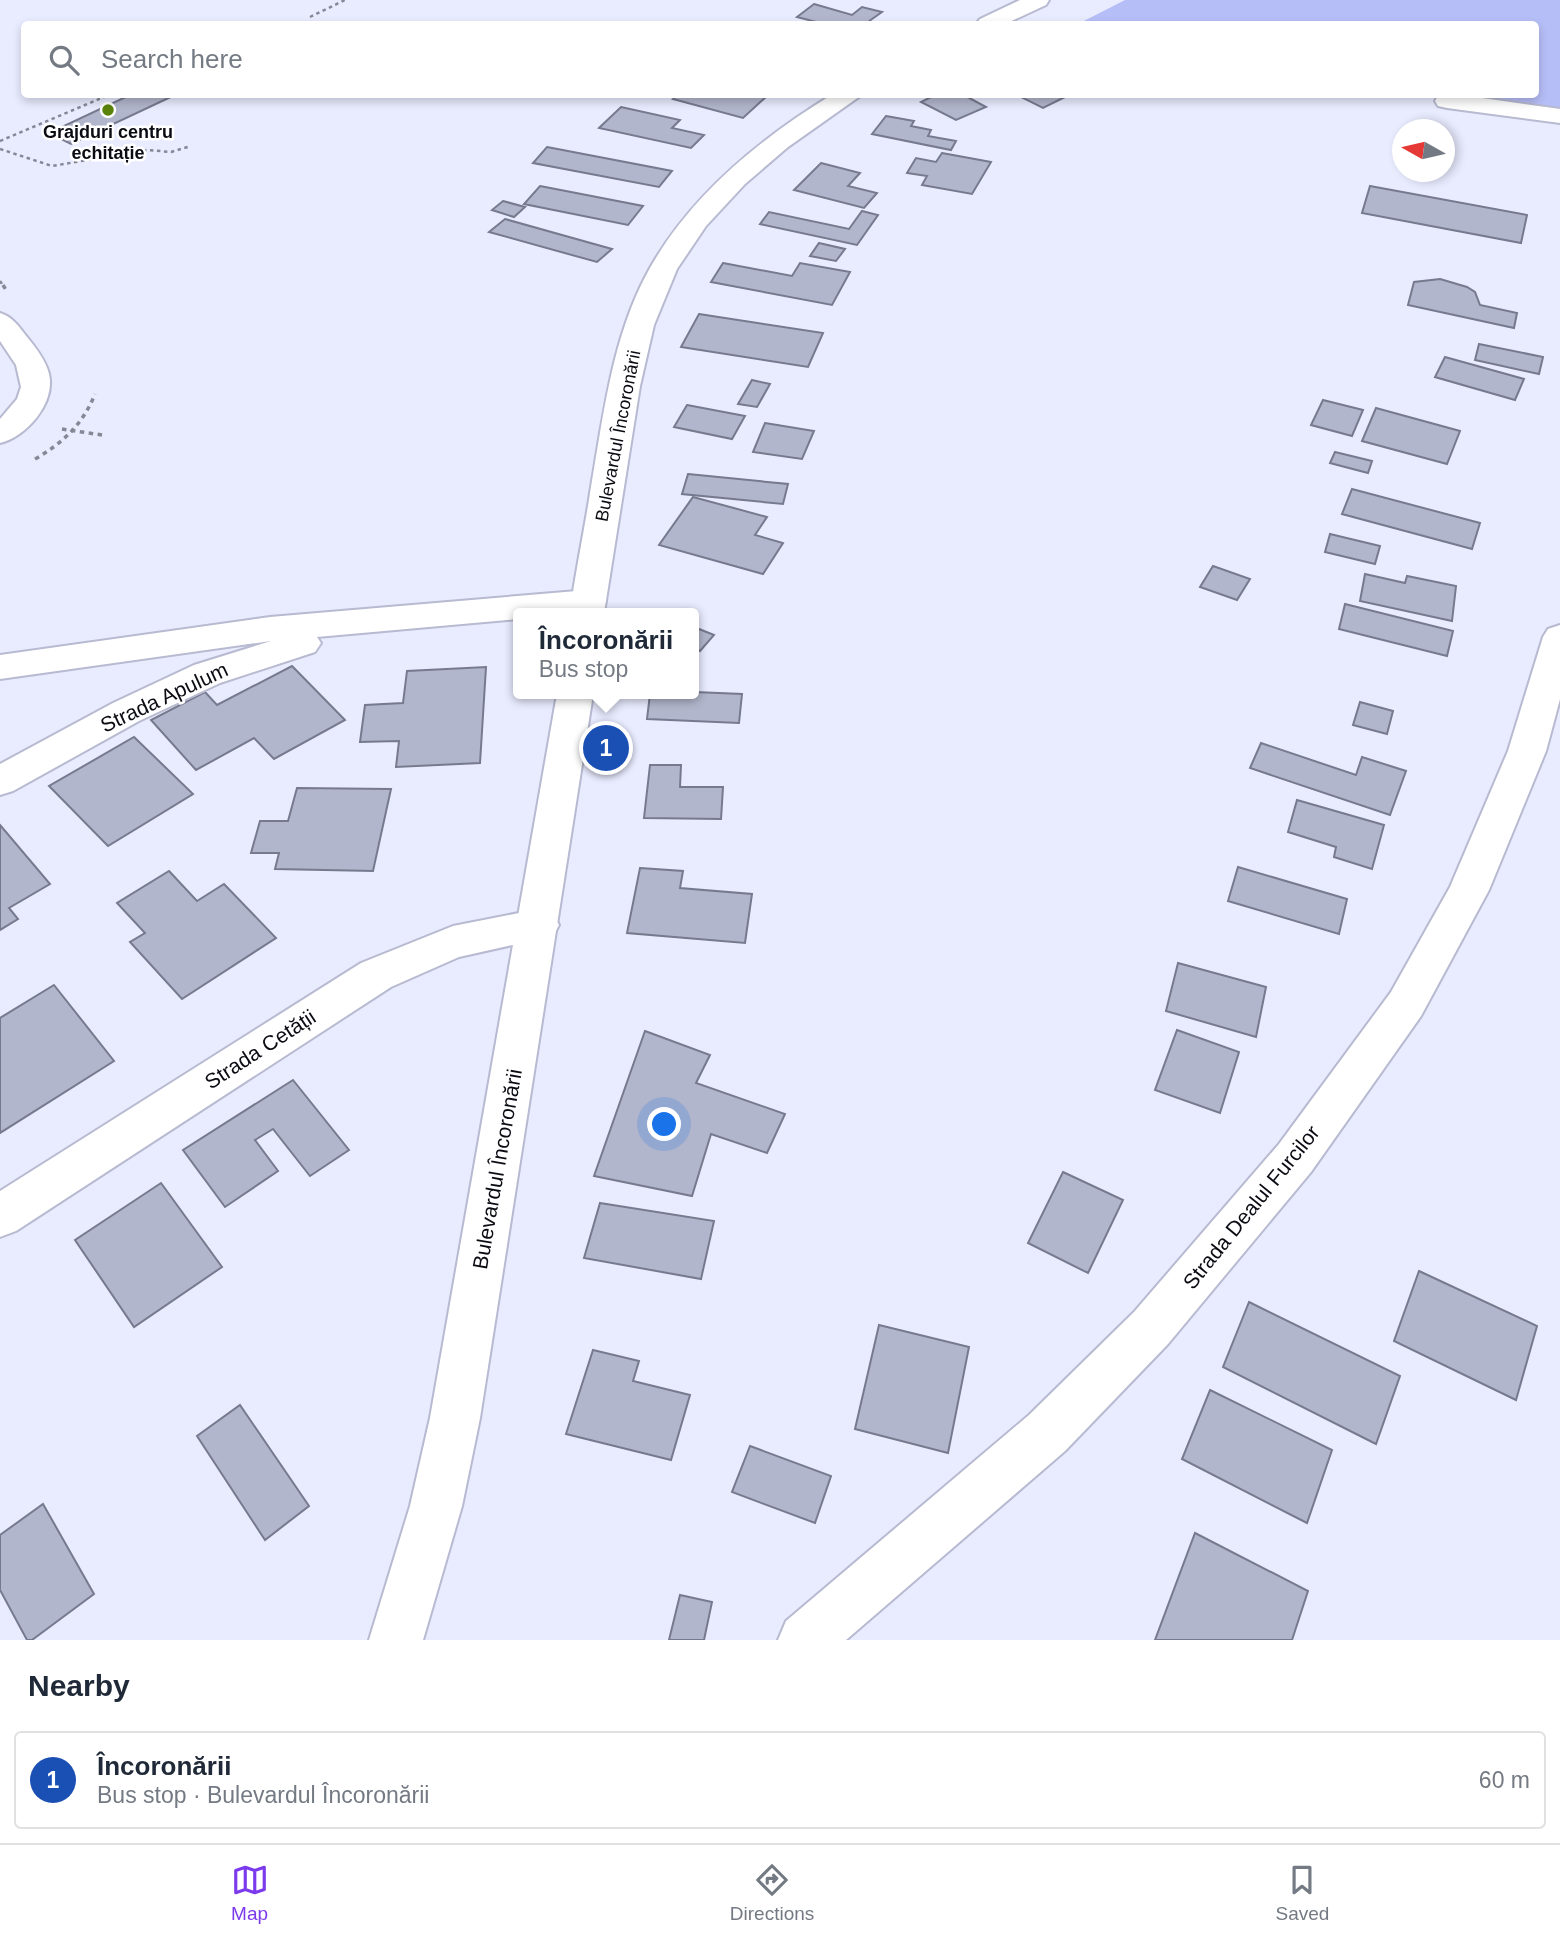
<!DOCTYPE html>
<meta charset="utf-8">
<style>
body{margin:0;font-family:Arial,sans-serif;background:#f2f2f3;color:#1f2937}
.compass{position:absolute;left:1392px;top:119px;width:63px;height:63px;border-radius:50%;background:#fff;box-shadow:0 4px 10px #0003;rotate:278deg}
.you{position:absolute;left:665px;top:1125px;width:24px;height:24px;margin:-18px;border:5px solid #fff;border-radius:50%;background:#1a73e8;box-shadow:0 0 0 10px #1a73e833}
.badge{display:grid;place-items:center;width:46px;height:46px;border-radius:50%;background:#7c3aed;color:#fff;font-size:23px;font-weight:700}
.pin{position:absolute;translate:-50% -50%;border:4px solid #fff;box-shadow:0 2px 7px #0006}
.popup{position:absolute;left:513px;top:608px;width:186px;height:91px;box-sizing:border-box;display:grid;place-content:center;border-radius:7px;background:#fff;filter:drop-shadow(0 2px 5px #0005);font-size:23px;white-space:nowrap;color:#747a83}
.popup b{font-size:26px;color:#1f2937}
.popup::after{content:'';position:absolute;left:50%;top:100%;margin-left:-14px;border:14px solid transparent;border-top-color:#fff}
.list{margin:0;padding:0;list-style:none}
h2{display:flex;justify-content:space-between;align-items:center;height:91px;margin:0;padding:0 28px;font-size:30px}
h2 small{font-size:23px;font-weight:400;color:#747a83}
.list li{display:grid;grid-template-columns:46px 1fr auto;gap:21px;align-items:center;box-sizing:border-box;height:98px;margin:0 14px 14px;padding:0 14px;border:2px solid #e0e1e3;border-radius:7px}
.list b{display:block;font-size:26px;white-space:nowrap}
.list p{margin:0;font-size:23px;white-space:nowrap;color:#747a83}
.list em{font-size:23px;font-style:normal;color:#747a83}
.icon{flex:none;width:38px;height:38px;fill:none;stroke:currentColor;stroke-width:2;stroke-linecap:round;stroke-linejoin:round}
.map{position:relative;flex:none;width:1560px;height:1640px;overflow:hidden}
.search{position:absolute;background:#fff;box-shadow:0 4px 10px #0003;left:21px;right:21px;top:21px;height:77px;display:flex;align-items:center;gap:18px;box-sizing:border-box;padding:0 24px;border-radius:7px;color:#747a83;font-size:26px}
.sheet{height:203px;background:#fff}
nav{display:flex;justify-content:space-around;align-items:center;box-sizing:border-box;height:98px;border-top:2px solid #e0e1e3;background:#fff;font-size:19px;color:#747a83}
nav a{display:grid;justify-items:center;gap:4px}
nav .on{color:#7c3aed}
.map>svg:first-child{display:block}
</style>
<div class="map">
<svg width="1560" height="1640" viewBox="0 0 1560 1640">
<rect width="100%" height="100%" fill="#e9ecff"/>
<polygon fill="#b6bef7" points="1125,0 1560,0 1560,111 1431,95 1536,94 1536,24 1078,24"/>
<g fill="#b2b6cc" stroke="#777a8f" stroke-width="2">
<polygon points="814,4 852,15 862,7 882,12 865,24 824,24 797,17"/>
<polygon points="132,94 177,94 71,144 49,133"/>
<polygon points="679,94 764,94 768,95 743,118 673,99"/>
<polygon points="937,94 962,94 986,107 956,120 921,102"/>
<polygon points="1015,94 1071,94 1043,108"/>
<polygon points="621,107 680,120 672,128 704,135 691,148 599,128"/>
<polygon points="886,116 914,121 911,126 931,130 928,136 956,141 951,150 872,134"/>
<polygon points="547,147 672,171 659,187 533,163"/>
<polygon points="942,153 991,162 972,194 922,185 927,176 907,173 916,158 936,162"/>
<polygon points="821,163 860,173 848,186 877,193 864,208 794,190"/>
<polygon points="540,186 643,206 628,225 524,204"/>
<polygon points="1370,186 1527,215 1521,243 1362,213"/>
<polygon points="503,201 525,207 514,217 492,210"/>
<polygon points="862,211 878,215 857,245 760,224 769,212 849,229"/>
<polygon points="505,219 612,249 597,262 489,232"/>
<polygon points="819,243 845,249 836,261 810,256"/>
<polygon points="723,263 792,276 800,263 850,272 832,305 711,282"/>
<polygon points="1440,279 1467,287 1475,292 1480,305 1517,313 1514,328 1408,305 1414,282"/>
<polygon points="699,314 823,333 808,367 681,347"/>
<polygon points="1479,344 1543,357 1539,374 1475,360"/>
<polygon points="1445,357 1524,379 1515,400 1435,377"/>
<polygon points="752,380 770,384 757,407 738,404"/>
<polygon points="1323,400 1363,410 1352,436 1311,425"/>
<polygon points="687,405 745,416 732,439 674,427"/>
<polygon points="1376,408 1460,431 1447,464 1362,441"/>
<polygon points="765,423 814,431 802,459 753,452"/>
<polygon points="1335,452 1372,461 1368,473 1330,463"/>
<polygon points="688,474 788,484 783,504 682,494"/>
<polygon points="1352,489 1480,523 1472,549 1342,514"/>
<polygon points="693,497 767,517 755,535 783,543 763,574 659,545"/>
<polygon points="1330,534 1380,546 1375,564 1325,552"/>
<polygon points="1213,566 1250,579 1237,600 1200,587"/>
<polygon points="1365,574 1405,583 1407,576 1456,586 1452,621 1360,601"/>
<polygon points="1345,604 1453,631 1447,656 1339,629"/>
<polygon points="694,627 714,635 700,651 694,649"/>
<polygon points="292,666 345,720 274,759 254,738 196,770 151,720 205,692 217,705"/>
<polygon points="486,667 480,763 396,767 399,741 360,742 365,705 403,703 407,671"/>
<polygon points="694,679 697,679 695,692 742,694 739,723 647,719 650,694 694,694"/>
<polygon points="1360,702 1393,711 1387,734 1353,725"/>
<polygon points="134,737 193,794 108,846 49,786"/>
<polygon points="1261,743 1356,775 1362,757 1406,771 1390,815 1250,768"/>
<polygon points="650,765 681,765 680,787 723,787 721,819 644,818"/>
<polygon points="297,788 391,789 373,871 275,869 279,853 251,853 260,821 288,821"/>
<polygon points="1297,800 1384,825 1372,869 1334,857 1336,847 1288,832"/>
<polygon points="0,825 50,884 9,908 18,919 0,930"/>
<polygon points="1238,867 1347,899 1339,934 1228,901"/>
<polygon points="640,868 683,871 680,888 752,894 745,943 627,933"/>
<polygon points="169,871 197,901 224,884 276,938 182,999 130,942 145,933 117,903"/>
<polygon points="1178,963 1266,987 1256,1037 1166,1011"/>
<polygon points="54,985 114,1061 0,1133 0,1018"/>
<polygon points="1177,1030 1239,1052 1220,1113 1155,1090"/>
<polygon points="645,1031 710,1055 696,1083 785,1114 767,1153 711,1134 692,1196 594,1176"/>
<polygon points="293,1080 349,1150 310,1176 273,1129 255,1140 278,1171 225,1207 183,1150"/>
<polygon points="1063,1172 1123,1200 1088,1273 1028,1243"/>
<polygon points="161,1183 222,1267 134,1327 75,1240"/>
<polygon points="600,1203 714,1221 701,1279 584,1258"/>
<polygon points="1419,1271 1537,1326 1516,1400 1394,1341"/>
<polygon points="1249,1302 1400,1376 1376,1444 1223,1367"/>
<polygon points="879,1325 969,1347 948,1453 855,1429"/>
<polygon points="593,1350 639,1361 633,1381 690,1395 671,1460 566,1434"/>
<polygon points="1210,1390 1332,1450 1307,1523 1182,1459"/>
<polygon points="240,1405 309,1506 265,1540 197,1436"/>
<polygon points="750,1446 831,1476 815,1523 732,1492"/>
<polygon points="43,1504 94,1594 32,1640 27,1640 0,1590 0,1535"/>
<polygon points="1195,1533 1308,1591 1292,1640 1155,1640"/>
<polygon points="680,1595 712,1602 704,1640 669,1640"/>
</g>
<g fill="none" stroke-linecap="round" stroke-linejoin="round">
<g stroke="#b7bad0" stroke-width="4">
<g id="street">
<polygon points="1454,94 1560,109 1560,123 1447,108 1438,106 1435,101 1438,96"/>
<path d="M0,313C13,317 19,327 27,337C36,348 46,361 49,374C56,403 26,437 0,443V419L17,399L21,387L16,365L0,341Z"/>
<polygon points="589,590 601,593 606,601 601,609 580,613 518,613 518,619 317,637 321,643 315,652 220,683 139,721 13,791 0,795 0,764 113,703 194,665 271,641 0,679 0,655 270,617"/>
<polygon points="1560,625 1560,699 1546,751 1489,890 1421,1016 1311,1172 1168,1344 1065,1451 846,1640 778,1640 786,1621 1029,1415 1134,1312 1279,1144 1391,992 1450,887 1508,751 1543,637 1548,629"/>
<polygon points="539,909 553,914 559,925 553,936 459,957 391,987 16,1231 0,1237 0,1191 361,963 453,926"/>
</g>
</g>
<g stroke="#b7bad0" stroke-width="4">
<g id="primary">
<polygon points="1020,0 1049,0 1046,5 1005,24 976,24 980,19"/>
<path d="M833,94H863L788,147L745,184L706,226L677,269L654,325L640,386L604,613H570C575,573 584,533 590,493C603,418 612,335 650,268C692,194 761,138 833,94Z"/>
<polygon points="557,694 593,694 480,1418 462,1506 423,1640 369,1640 410,1506 430,1418"/>
</g>
</g>
<g stroke="#868896" stroke-width="2.5" stroke-dasharray="3.5 3.5" stroke-linecap="butt">
<polyline points="310,17 345,0"/>
<polyline points="0,141 111,94"/>
<polyline points="0,149 52,166 147,150 171,152 191,146"/>
<polyline points="0,281 4,287"/>
</g>
<g stroke="#868896" stroke-width="3.5" stroke-dasharray="4.5 4.5" stroke-linecap="butt">
<polyline points="3,285 6,290"/>
<polyline points="62,429 102,435"/>
<path d="M35,459C63,443 83,424 95,394"/>
</g>
<use href="#street" fill="#fff" fill-rule="evenodd"/>
<use href="#primary" fill="#fff" fill-rule="evenodd"/>
</g>
<circle fill="#5a830a" stroke="#fff" stroke-width="2.5" cx="108" cy="110" r="7"/>
<g text-anchor="middle" dominant-baseline="central" stroke-width="5" stroke-linejoin="round" paint-order="stroke">
<g font-size="18" font-weight="bold" fill="#0b0c13" stroke="#fff">
<text x="108" y="132">Grajduri centru<tspan x="108" dy="21">echitație</tspan></text>
</g>
<g font-size="18" fill="#0b0c13" stroke="#fff">
<text transform="translate(618 436) rotate(-79)">Bulevardul Încoronării</text>
</g>
<g font-size="21" fill="#0b0c13" stroke="#fff">
<text transform="translate(164 697) rotate(-25)">Strada Apulum</text>
<text transform="translate(260 1049) rotate(-33)">Strada Cetății</text>
<text transform="translate(497 1169) rotate(-80)">Bulevardul Încoronării</text>
<text transform="translate(1251 1207) rotate(-51)">Strada Dealul Furcilor</text>
</g>
</g>
</svg>
<svg class="compass" viewBox="-18 -18 36 36"><path d="M0-13l5 13h-10z" fill="#e53935"/><path d="M0 13l5-13h-10z" fill="#747a83"/></svg>
<div class="you"></div>
<div class="pin badge" style="left:606px;top:748px;background:#1a4fb4">1</div>
<div class="popup"><b>Încoronării</b>Bus stop</div>
<div class="search"><svg class="icon" aria-label="search" viewBox="0 0 24 24"><circle cx="10" cy="10" r="6"/><path d="M15 15l6 6"/></svg>Search here</div>
</div>
<section class="sheet">
<h2>Nearby<small></small></h2>
<ul class="list">
<li><span class="badge" style="background:#1a4fb4">1</span><div><b>Încoronării</b><p>Bus stop · Bulevardul Încoronării</p></div><em>60 m</em></li>
</ul>
</section>
<nav>
<a class="on"><svg class="icon" aria-label="map" viewBox="0 0 24 24"><path d="M3 6l6-2 6 2 6-2v14l-6 2-6-2-6 2zM9 4v14M15 6v14"/></svg>Map</a>
<a><svg class="icon" aria-label="directions" viewBox="0 0 24 24"><path d="M12 3l9 9-9 9-9-9zM9 14v-3h6M13 9l2 2-2 2"/></svg>Directions</a>
<a><svg class="icon" aria-label="saved" viewBox="0 0 24 24"><path d="M7 4h10v16l-5-4-5 4z"/></svg>Saved</a>
</nav>
